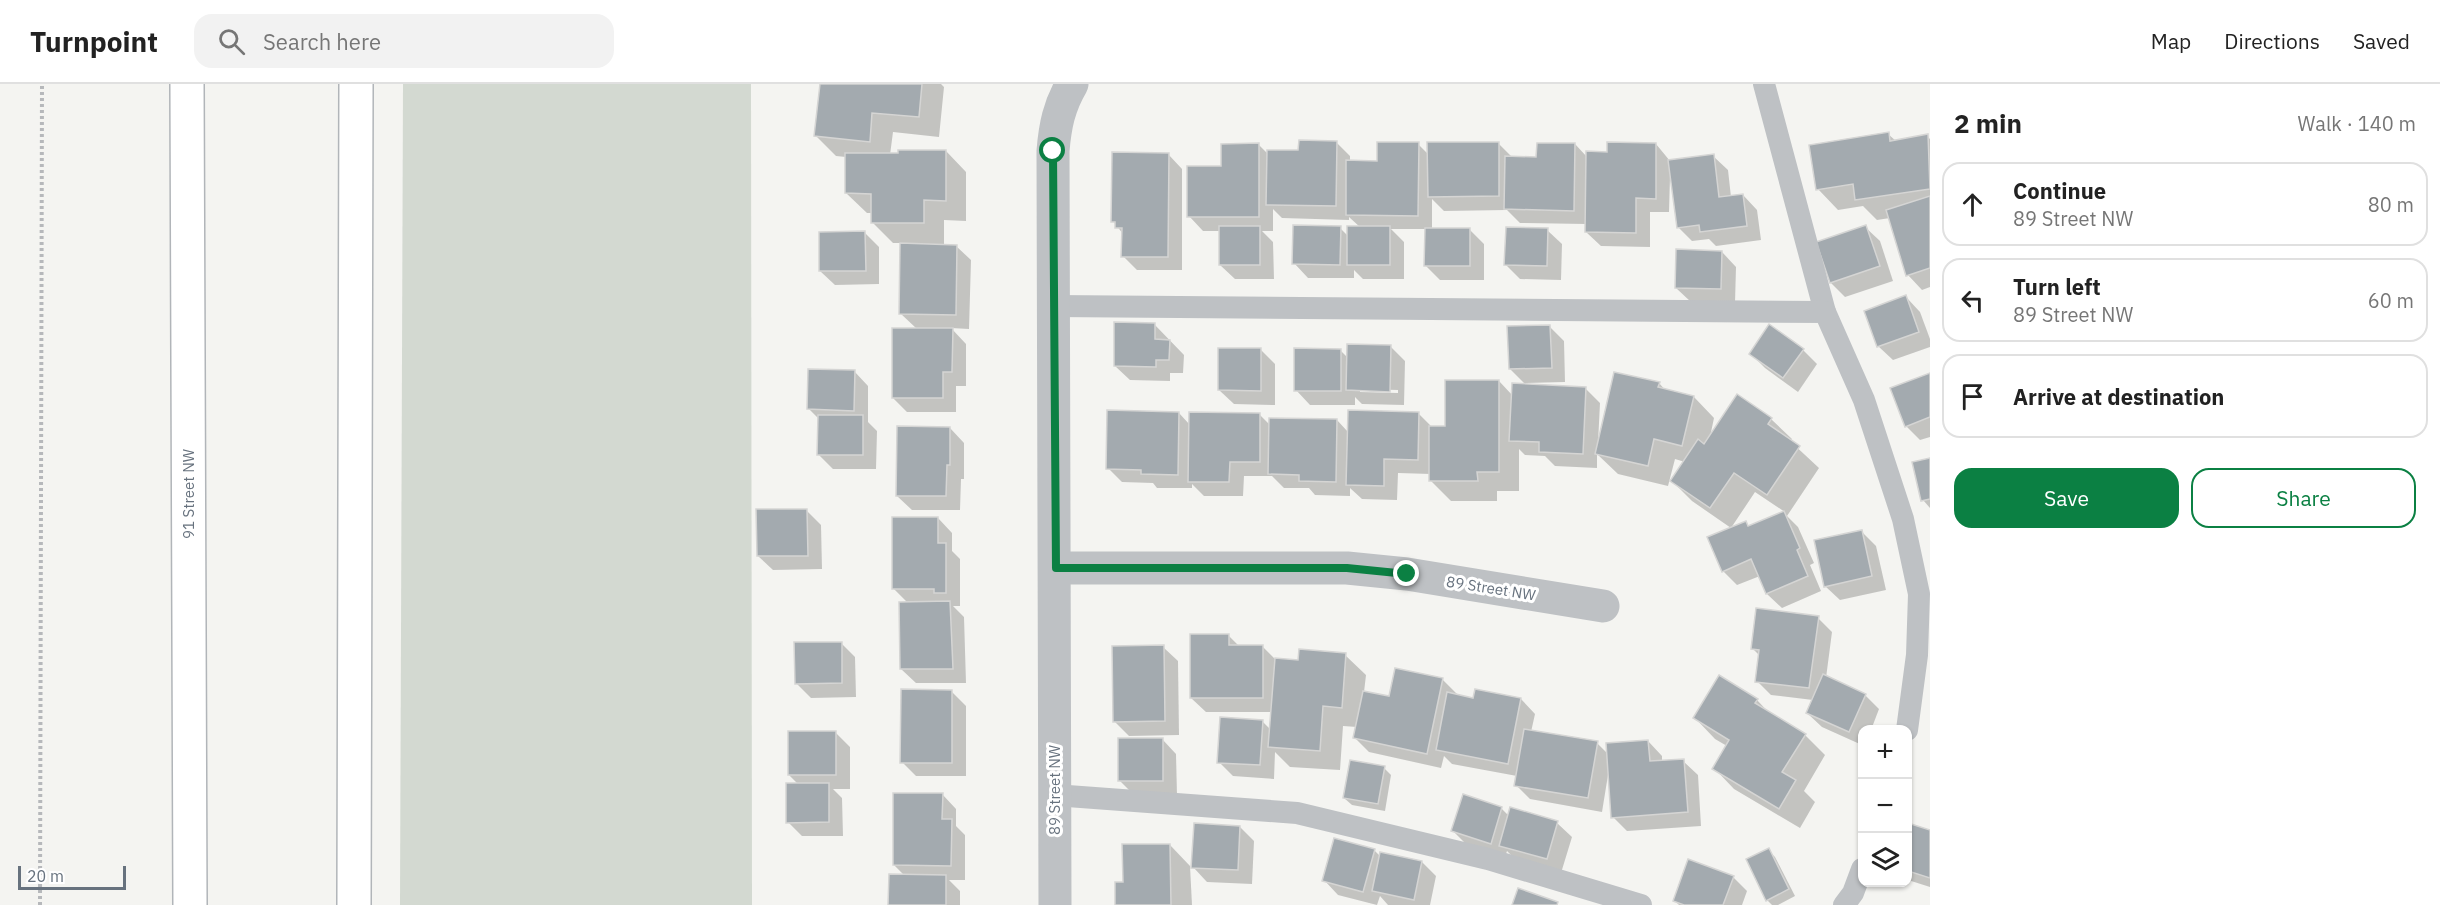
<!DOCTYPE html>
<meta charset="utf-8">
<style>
body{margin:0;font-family:"IBM Plex Sans",sans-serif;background:#f2f2f2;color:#222}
.controls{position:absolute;right:18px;bottom:18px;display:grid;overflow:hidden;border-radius:12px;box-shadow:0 2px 4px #0004}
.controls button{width:54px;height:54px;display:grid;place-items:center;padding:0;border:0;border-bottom:2px solid #e0e0e0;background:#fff;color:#222;font:30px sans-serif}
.scale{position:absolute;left:18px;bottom:15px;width:108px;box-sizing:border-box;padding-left:6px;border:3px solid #67727e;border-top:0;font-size:16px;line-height:21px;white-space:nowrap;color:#67727e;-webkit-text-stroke:4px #fff;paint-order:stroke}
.stop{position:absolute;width:18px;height:18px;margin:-14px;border:4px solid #0b8043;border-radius:50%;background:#fff}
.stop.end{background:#0b8043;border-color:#fff;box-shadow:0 2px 6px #0008}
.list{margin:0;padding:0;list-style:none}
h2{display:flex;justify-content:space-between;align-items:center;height:78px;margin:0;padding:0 24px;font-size:26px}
h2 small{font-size:20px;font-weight:400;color:#767676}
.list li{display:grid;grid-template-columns:39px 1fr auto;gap:18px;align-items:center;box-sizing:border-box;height:84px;margin:0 12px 12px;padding:0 12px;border:2px solid #e0e0e0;border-radius:18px}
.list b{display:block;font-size:22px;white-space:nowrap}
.list p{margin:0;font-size:20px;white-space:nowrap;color:#767676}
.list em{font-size:20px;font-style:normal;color:#767676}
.actions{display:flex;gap:12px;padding:18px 24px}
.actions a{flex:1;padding:14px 0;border:2px solid #0b8043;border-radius:18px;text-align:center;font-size:21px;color:#0b8043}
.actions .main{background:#0b8043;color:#fff}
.icon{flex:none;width:33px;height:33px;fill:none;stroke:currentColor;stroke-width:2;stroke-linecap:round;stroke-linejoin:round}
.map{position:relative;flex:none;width:1930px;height:821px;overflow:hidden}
header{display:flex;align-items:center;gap:36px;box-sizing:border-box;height:84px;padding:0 30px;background:#fff;border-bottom:2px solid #e0e0e0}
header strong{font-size:28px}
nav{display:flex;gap:33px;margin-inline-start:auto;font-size:21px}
.search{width:420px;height:54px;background:#f2f2f2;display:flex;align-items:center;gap:15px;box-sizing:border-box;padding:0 21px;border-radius:18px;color:#767676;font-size:22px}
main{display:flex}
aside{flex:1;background:#fff}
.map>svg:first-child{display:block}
</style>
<header>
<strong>Turnpoint</strong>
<div class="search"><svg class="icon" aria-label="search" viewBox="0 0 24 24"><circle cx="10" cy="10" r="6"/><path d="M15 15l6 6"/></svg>Search here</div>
<nav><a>Map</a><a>Directions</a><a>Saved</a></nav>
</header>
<main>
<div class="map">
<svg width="1930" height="821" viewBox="0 0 1930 821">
<rect width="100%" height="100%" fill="#f4f4f1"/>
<polygon fill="#d3d9d1" points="403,0 751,0 752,821 400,821"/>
<g fill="#0003" fill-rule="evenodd">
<polygon points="821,0 941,0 944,3 939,53 893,48 890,71 946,67 966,88 966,137 944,136 944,162 956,162 971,176 969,245 951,244 966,260 966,302 956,302 956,328 907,328 893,314 917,245 900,229 901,159 893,159 872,138 872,129 867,129 846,109 846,73 836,72 816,52"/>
<polygon points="1888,50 1896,57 1927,52 1930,55 1930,203 1922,206 1908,191 1890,134 1877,136 1863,122 1838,126 1818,105"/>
<polygon points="1336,58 1350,72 1350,78 1378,79 1418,60 1429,71 1498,59 1513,74 1538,74 1575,60 1587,73 1656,60 1670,77 1713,72 1728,86 1731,113 1743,111 1757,126 1761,156 1716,162 1709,155 1692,157 1678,143 1672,93 1670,93 1669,128 1650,128 1650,163 1601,162 1586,148 1586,140 1520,139 1507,126 1444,127 1432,115 1432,146 1470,146 1484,160 1484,196 1440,196 1426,182 1426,145 1391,145 1404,158 1404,195 1363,195 1354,186 1354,194 1308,194 1294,179 1340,144 1348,152 1361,144 1349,133 1349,136 1282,134 1273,125 1273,147 1262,147 1273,158 1274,195 1235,195 1220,181 1220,147 1203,147 1189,132 1223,83 1258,60 1268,70 1300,68"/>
<polygon points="1168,70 1182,85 1182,186 1137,186 1123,172 1123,150 1113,137"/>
<polygon points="1865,143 1880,157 1893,197 1845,213 1831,199"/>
<polygon points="1547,146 1562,160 1561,196 1520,195 1506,181"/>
<polygon points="865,149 879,163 879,200 835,201 820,187"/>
<polygon points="1722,168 1736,183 1735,219 1691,218 1676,204"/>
<polygon points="1906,213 1920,228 1930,255 1930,263 1893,276 1878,262"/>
<polygon points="1154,240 1184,271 1183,289 1170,289 1170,297 1130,296 1115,282"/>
<polygon points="1550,243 1564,257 1565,298 1526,299 1526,301 1510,285"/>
<path d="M1391,263L1405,277L1404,321L1362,320L1355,313V321H1310L1296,306L1340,266L1348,274ZM1360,305L1398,306V309L1360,308Z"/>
<polygon points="1261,266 1275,280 1275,321 1234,320 1219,306"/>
<polygon points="1803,266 1817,280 1798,308 1765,284 1750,269"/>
<polygon points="854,287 868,302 868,338 877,347 876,385 833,385 819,371 819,335 809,325"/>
<polygon points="1930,291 1930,353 1920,356 1906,342"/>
<polygon points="1499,297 1513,312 1585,304 1600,319 1598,359 1659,299 1666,307 1694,313 1714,334 1710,353 1771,335 1792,355 1790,357 1819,384 1787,432 1798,443 1814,479 1810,481 1821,507 1782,524 1767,510 1760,492 1737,501 1723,487 1745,439 1749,443 1785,428 1755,408 1731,444 1692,417 1672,397 1685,378 1675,375 1668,402 1618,390 1597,370 1597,384 1555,382 1545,372 1525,371 1519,365 1519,407 1497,407 1497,417 1451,417 1431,397 1431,390 1398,389 1397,416 1362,415 1350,404 1350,412 1315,411 1309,404 1284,404 1272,392 1244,392 1243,412 1204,412 1192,400 1192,404 1157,404 1153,399 1122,398 1108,384 1179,329 1190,341 1259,330 1271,342 1337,336 1348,348 1418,329 1433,344 1446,344"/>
<polygon points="950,344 964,359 964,395 961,395 960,426 912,426 897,412"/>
<polygon points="1930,376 1930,424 1923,416"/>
<polygon points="807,427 821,441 822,485 773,486 758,472"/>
<polygon points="938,434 952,449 952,467 960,475 960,522 953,522 964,533 966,599 916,599 901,585 908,519 893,504"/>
<polygon points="1861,447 1876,462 1886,506 1840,516 1825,502"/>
<polygon points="1818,534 1832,548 1826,594 1865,611 1879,625 1871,646 1862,646 1862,661 1822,643 1807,629 1813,616 1771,611 1757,597 1760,572 1752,564"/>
<polygon points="1229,552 1239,562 1262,562 1275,575 1300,577 1345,571 1366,591 1364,608 1391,614 1442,595 1457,610 1456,612 1474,616 1521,615 1535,630 1531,648 1597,659 1608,670 1648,657 1662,672 1662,678 1683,677 1698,691 1701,742 1627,747 1613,733 1608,691 1602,728 1530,715 1516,701 1517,692 1452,680 1444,672 1441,684 1369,668 1355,654 1357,643 1343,642 1340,686 1290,683 1275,668 1274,695 1233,692 1219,678 1262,637 1271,646 1272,628 1206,628 1191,614"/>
<polygon points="841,559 855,573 856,613 811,614 796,599"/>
<polygon points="1163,563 1178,577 1179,651 1129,652 1114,637"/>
<polygon points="952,608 966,622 966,692 916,692 902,678"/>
<polygon points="1757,616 1771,631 1805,651 1825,671 1804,707 1815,718 1800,744 1734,705 1714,684 1727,662 1715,655 1695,634"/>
<polygon points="836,649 850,663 850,705 833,705 842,714 843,752 802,752 788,738 799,701 789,691"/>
<polygon points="1162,655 1176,670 1177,711 1134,711 1120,697"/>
<polygon points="1384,684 1391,691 1385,727 1352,721 1344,714"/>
<polygon points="942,710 956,725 956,742 965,751 965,796 949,796 960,807 960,821 890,821 905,792 894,781"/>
<polygon points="1464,712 1502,725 1509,732 1557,739 1572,753 1561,789 1515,775 1507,767 1505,773 1467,761 1453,747"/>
<polygon points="1908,740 1930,748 1930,803 1908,796"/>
<polygon points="1240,743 1254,757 1252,800 1207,798 1193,783"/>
<polygon points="1170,761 1190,782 1192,821 1117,821 1124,800"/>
<polygon points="1374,766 1381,773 1422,778 1436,792 1430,821 1388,821 1380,812 1377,821 1338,811 1324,796"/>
<polygon points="1768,766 1775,773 1795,812 1778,821 1772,821 1767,816"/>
<polygon points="1733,793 1747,807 1742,821 1679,821 1675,817"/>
</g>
<g fill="#a3aaaf" stroke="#d5d5d4" stroke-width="1.5">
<polygon points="820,0 922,0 919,33 872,29 870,58 814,52"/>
<polygon points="1889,48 1890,57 1928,50 1930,105 1855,116 1853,100 1816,106 1809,61"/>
<polygon points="1299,56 1337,57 1336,122 1266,121 1267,66 1298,66"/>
<polygon points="1377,58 1419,58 1418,132 1346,131 1346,76 1377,77"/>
<polygon points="1427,58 1499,58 1499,112 1428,113"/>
<polygon points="1607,58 1656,59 1656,115 1636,114 1636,149 1585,148 1586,67 1607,68"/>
<polygon points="1259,59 1259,133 1187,133 1187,82 1221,82 1221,60"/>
<polygon points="1537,59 1575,59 1574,127 1504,125 1505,72 1536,73"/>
<polygon points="898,66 946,66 946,117 924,116 924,139 871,139 871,110 845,109 845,69 898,69"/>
<polygon points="1112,68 1169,69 1168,173 1121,173 1122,144 1115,144 1115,138 1111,138"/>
<polygon points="1714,70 1719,113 1743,110 1747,142 1700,148 1699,141 1677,144 1668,76"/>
<polygon points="1930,112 1930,184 1906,192 1886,126"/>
<polygon points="1293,141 1341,142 1340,181 1292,180"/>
<polygon points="1866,141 1880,182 1830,199 1816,158"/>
<rect x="1219" y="142" width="41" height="39"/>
<rect x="1347" y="142" width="43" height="39"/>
<polygon points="1506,143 1548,144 1547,182 1504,181"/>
<polygon points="1425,144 1470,144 1470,182 1424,182"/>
<polygon points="865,147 866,187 819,187 819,148"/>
<polygon points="900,159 957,161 956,231 899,230"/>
<polygon points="1676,165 1722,167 1721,205 1675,204"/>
<polygon points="1906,211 1919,248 1877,263 1864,227"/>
<polygon points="1114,238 1155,239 1155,255 1170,256 1169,276 1156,276 1156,283 1114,282"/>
<polygon points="1769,240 1804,265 1783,294 1749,270"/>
<polygon points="1550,241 1552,284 1509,285 1507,242"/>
<polygon points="892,244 953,244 952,288 943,288 943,314 892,314"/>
<polygon points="1347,260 1391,261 1390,308 1346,306"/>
<polygon points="1218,264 1261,264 1261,307 1218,306"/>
<polygon points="1294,264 1341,265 1341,307 1294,307"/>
<polygon points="808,285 855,286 854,327 807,325"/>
<polygon points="1614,288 1660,298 1658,303 1694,312 1682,362 1654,355 1648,382 1595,370"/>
<polygon points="1930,289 1930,333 1905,343 1890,304"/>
<polygon points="1445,296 1499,296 1499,388 1477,388 1478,397 1429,397 1429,342 1445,342"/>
<polygon points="1512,299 1586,303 1583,370 1539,368 1539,358 1509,357"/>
<polygon points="1737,310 1772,334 1768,340 1800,362 1767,411 1734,389 1710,424 1670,397 1698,355 1704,360"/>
<polygon points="1107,326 1179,328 1178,391 1141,390 1141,386 1106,385"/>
<polygon points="1348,326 1419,328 1418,376 1384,375 1384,402 1346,401"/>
<polygon points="1189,328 1260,329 1260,378 1230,378 1229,398 1188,398"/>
<polygon points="818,331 863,331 863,371 817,371"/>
<polygon points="1269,334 1337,335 1336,398 1299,397 1299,391 1268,390"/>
<polygon points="897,342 950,343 950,381 947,381 946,412 896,412"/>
<polygon points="1930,374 1930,415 1921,417 1912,378"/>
<polygon points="756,425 807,425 808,472 757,472"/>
<polygon points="1784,427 1800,464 1797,466 1808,492 1766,510 1751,475 1722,488 1707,453 1746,437 1748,442"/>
<polygon points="892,433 938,433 938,459 946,459 946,509 934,509 934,505 892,505"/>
<polygon points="1862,446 1872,492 1824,503 1814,456"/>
<polygon points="950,517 953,585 900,585 899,518"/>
<polygon points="1756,524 1819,532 1809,604 1755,598 1759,566 1751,565"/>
<polygon points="1190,550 1229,550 1229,561 1263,561 1263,614 1190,614"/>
<polygon points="794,558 842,558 842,599 795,600"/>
<polygon points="1164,561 1165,637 1113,638 1112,562"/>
<polygon points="1299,565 1346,569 1342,624 1323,622 1320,667 1268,663 1275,574 1298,576"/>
<polygon points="1395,584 1443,594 1427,670 1353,654 1363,607 1389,612"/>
<polygon points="1823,590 1866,610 1849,648 1806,629"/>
<polygon points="1719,591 1758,615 1755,619 1806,650 1782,688 1796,696 1779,725 1712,685 1729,656 1693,634"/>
<polygon points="901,605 952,606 952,679 900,679"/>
<polygon points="1475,605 1521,614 1508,680 1436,666 1447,608 1473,614"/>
<polygon points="1220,633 1263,636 1260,681 1217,679"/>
<polygon points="1524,645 1598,657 1588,714 1514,702"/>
<rect x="788" y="647" width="48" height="44"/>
<rect x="1118" y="654" width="45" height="43"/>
<polygon points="1648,656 1650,677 1684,675 1688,728 1611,734 1606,659"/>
<polygon points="1350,676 1385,682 1378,720 1343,714"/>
<polygon points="786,699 829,699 829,738 786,739"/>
<polygon points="893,709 943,709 942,735 952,735 951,782 893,781"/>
<polygon points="1463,710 1502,723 1491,760 1451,747"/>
<polygon points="1510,723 1558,737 1547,775 1499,762"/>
<polygon points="1194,739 1240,742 1238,786 1191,784"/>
<polygon points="1908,739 1930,746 1930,794 1908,787"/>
<polygon points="1334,754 1375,765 1363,808 1322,797"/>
<polygon points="1122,760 1170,760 1171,821 1115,821 1115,798 1123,798"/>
<polygon points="1769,764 1789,805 1766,817 1746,775"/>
<polygon points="1380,768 1422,777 1414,816 1372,807"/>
<polygon points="1688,775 1734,792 1723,821 1684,821 1673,817"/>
<polygon points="889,790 946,791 946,821 888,821"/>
<polygon points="1518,804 1558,818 1557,821 1512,821"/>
</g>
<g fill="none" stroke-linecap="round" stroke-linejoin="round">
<g stroke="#b1b5b9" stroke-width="36">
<g id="secondary">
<polyline points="187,0 190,821"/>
<polyline points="354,821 356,0"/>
</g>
</g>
<polyline stroke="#b6b8bb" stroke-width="4" stroke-dasharray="3 3" stroke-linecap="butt" points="40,821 42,0"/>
<g stroke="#bec1c4" stroke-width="22">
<polyline points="1764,0 1825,228"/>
<polyline points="1054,222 1825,228 1864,316 1903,435 1919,510 1917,571 1907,646"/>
<polyline points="1054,711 1297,729 1488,775 1641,821"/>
<polyline points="1844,821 1853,809 1862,785"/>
</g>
<g stroke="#bec1c4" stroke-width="33">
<polyline points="1056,484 1347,484 1407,490 1603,522"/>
<path d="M1055,821L1053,67C1055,42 1059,22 1072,0"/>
</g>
<use href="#secondary" stroke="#fff" stroke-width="33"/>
</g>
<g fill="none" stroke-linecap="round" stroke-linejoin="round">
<polyline stroke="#0b8043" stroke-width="8" points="1053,67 1056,484 1347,484 1407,490"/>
</g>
<g text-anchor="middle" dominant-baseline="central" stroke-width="6" stroke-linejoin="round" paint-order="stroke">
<g font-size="15" fill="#67727e" stroke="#fff">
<text transform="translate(188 410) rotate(-90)">91 Street NW</text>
<text transform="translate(1491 504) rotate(9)">89 Street NW</text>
<text transform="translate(1054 706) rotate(-90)">89 Street NW</text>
</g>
</g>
</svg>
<div class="controls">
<button>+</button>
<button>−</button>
<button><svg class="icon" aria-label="layers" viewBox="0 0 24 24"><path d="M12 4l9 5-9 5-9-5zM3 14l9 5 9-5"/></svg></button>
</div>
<div class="scale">20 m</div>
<div class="stop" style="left:1053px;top:67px"></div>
<div class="stop end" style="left:1407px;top:490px"></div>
</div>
<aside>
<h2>2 min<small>Walk · 140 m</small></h2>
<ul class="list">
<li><svg class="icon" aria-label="ahead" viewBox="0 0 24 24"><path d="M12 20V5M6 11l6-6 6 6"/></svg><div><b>Continue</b><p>89 Street NW</p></div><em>80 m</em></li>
<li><svg class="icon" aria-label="left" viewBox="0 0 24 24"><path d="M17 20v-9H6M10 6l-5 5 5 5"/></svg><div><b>Turn left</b><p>89 Street NW</p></div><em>60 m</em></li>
<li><svg class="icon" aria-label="arrive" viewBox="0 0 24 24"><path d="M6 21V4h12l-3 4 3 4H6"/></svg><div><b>Arrive at destination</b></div></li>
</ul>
<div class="actions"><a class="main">Save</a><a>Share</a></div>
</aside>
</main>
